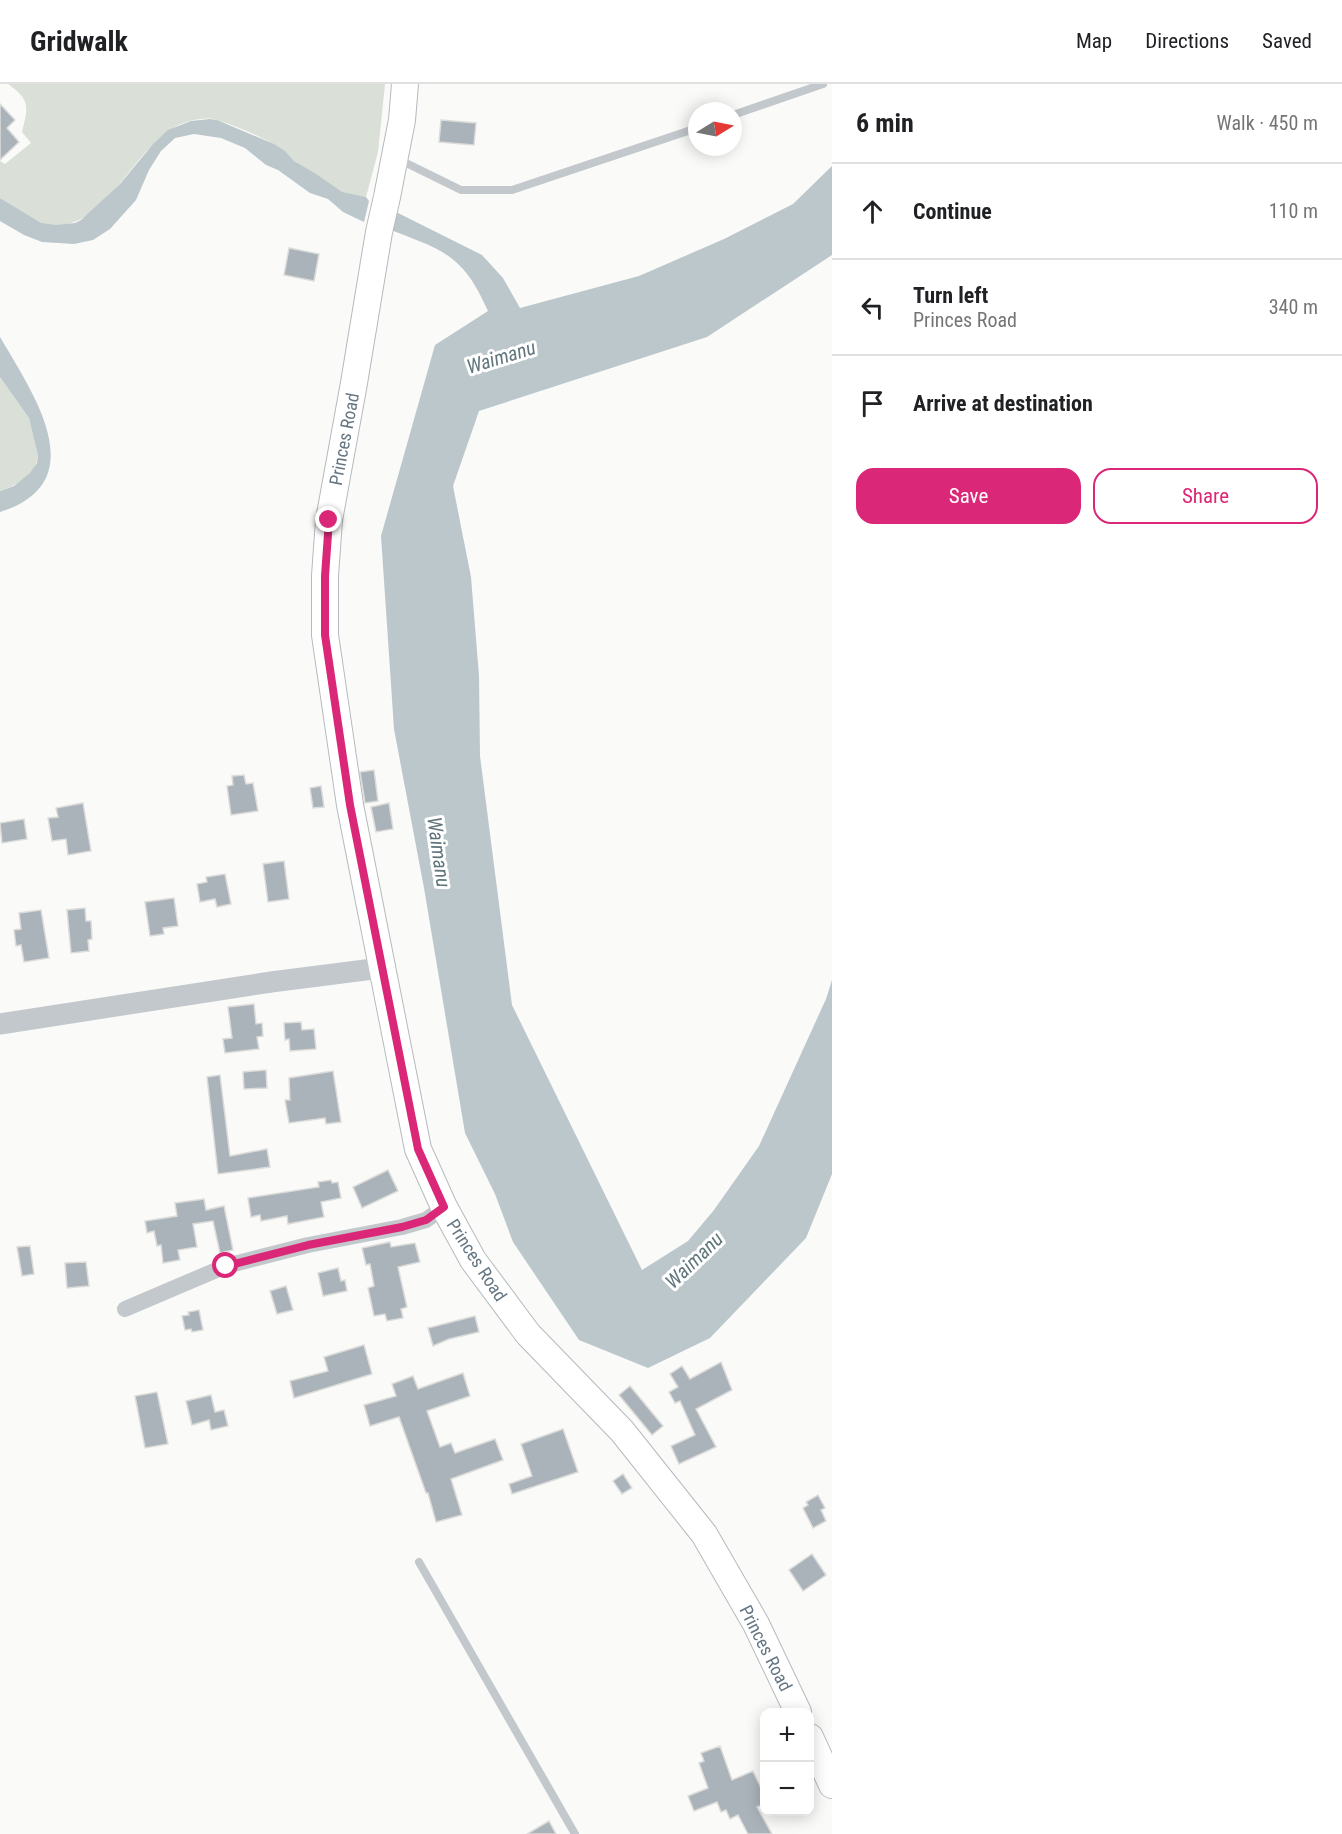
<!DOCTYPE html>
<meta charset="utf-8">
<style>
body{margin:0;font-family:"Roboto Condensed",sans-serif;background:#f6f6f6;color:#202124}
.controls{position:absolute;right:18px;bottom:18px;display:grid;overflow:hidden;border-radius:12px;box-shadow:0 3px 15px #0003}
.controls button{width:54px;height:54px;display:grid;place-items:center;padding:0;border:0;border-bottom:2px solid #e0e0e0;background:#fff;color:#202124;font:30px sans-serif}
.compass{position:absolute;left:688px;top:18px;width:54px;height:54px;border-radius:50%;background:#fff;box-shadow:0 3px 15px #0003;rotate:80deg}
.stop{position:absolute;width:18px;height:18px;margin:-14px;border:4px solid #db2777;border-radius:50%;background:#fff}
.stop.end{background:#db2777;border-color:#fff;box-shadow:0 2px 6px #0008}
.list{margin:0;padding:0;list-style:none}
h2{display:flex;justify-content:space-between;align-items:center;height:78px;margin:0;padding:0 24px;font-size:26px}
h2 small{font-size:20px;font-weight:400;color:#757577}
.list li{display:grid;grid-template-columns:39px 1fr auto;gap:18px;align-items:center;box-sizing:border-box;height:96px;padding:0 24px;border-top:2px solid #e0e0e0}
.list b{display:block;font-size:22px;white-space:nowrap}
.list p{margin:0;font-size:20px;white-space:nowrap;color:#757577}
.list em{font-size:20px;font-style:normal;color:#757577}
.actions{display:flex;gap:12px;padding:18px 24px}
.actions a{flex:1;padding:14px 0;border:2px solid #db2777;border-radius:18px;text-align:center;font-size:21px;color:#db2777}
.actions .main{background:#db2777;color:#fff}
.icon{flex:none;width:33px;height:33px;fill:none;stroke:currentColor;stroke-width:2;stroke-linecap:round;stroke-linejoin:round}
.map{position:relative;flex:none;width:832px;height:1750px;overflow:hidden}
header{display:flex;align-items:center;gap:36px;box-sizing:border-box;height:84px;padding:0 30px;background:#fff;border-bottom:2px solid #e0e0e0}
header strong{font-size:28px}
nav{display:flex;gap:33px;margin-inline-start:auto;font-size:21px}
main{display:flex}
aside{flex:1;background:#fff}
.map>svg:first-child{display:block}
</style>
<header>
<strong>Gridwalk</strong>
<nav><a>Map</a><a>Directions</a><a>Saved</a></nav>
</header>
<main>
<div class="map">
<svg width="832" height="1750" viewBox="0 0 832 1750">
<rect width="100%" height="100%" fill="#fafaf8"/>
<g fill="#dadfd7">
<path d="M8,0H385L378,68L366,113C358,112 350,111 343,109C332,105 303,84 293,76C290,73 287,69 284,67C270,56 234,41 217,36C209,33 198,35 190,37C133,51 109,155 43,140C31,137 12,121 0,114V77L5,80L31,59L22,48C28,23 31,16 8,0Z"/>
<path d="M0,293L29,334L38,372C35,392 17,401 0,407Z"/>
</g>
<g fill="#bbc7cb">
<polygon points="210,35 217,36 274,60 285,67 294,77 316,90 342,108 366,113 369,117 364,138 343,128 328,115 310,109 278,86 266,81 245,64 221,54 194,50 175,54 161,67 149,86 136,116 110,145 93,156 74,160 42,158 24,151 0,137 0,114 41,139 56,141 75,139 81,136 120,100 153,60 168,46 191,37"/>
<path d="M832,82V171L707,253L479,327L453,402L471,493L479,592L480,672L512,921L642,1186L688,1157L714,1126L759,1062L826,915L832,896V1090L806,1154L710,1254L648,1284L579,1256L513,1158L495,1110L465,1049L424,804L394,645L381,452L435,261L488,227C480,210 472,193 458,180C441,163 413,155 391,146L394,127L482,171L503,194L520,224L639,192L724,155L793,120Z"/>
<path d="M0,253C32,308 96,398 0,428V407L14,402L30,389L37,379L38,372L29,334L0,293Z"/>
</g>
<g fill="#aab3b9" stroke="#dcdcda" stroke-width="1.5">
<polygon points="0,20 15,36 7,44 19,58 0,76"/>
<polygon points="441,36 476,39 474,61 439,58"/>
<polygon points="289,164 319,170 314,197 284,191"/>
<polygon points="374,686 378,717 365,719 360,688"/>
<polygon points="244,691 246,700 253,699 258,727 231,731 227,702 233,701 232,692"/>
<polygon points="321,702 324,723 313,724 310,704"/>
<polygon points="83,719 91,767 68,771 66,755 52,757 48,734 58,733 56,724"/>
<polygon points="389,719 393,745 376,748 371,723"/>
<polygon points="24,735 27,755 2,759 0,739"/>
<polygon points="284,777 289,815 268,818 263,780"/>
<polygon points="225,790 231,820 217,823 215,815 200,818 197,800 207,798 206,793"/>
<polygon points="174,814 178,842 163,844 164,850 150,852 145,818"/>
<polygon points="85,824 86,837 91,837 92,855 88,856 89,867 71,869 67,826"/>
<polygon points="41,826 49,874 24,878 21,861 16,862 14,846 21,845 19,829"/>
<polygon points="254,920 256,940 262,939 263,952 257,953 259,965 225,969 223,955 232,954 228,923"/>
<polygon points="301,938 302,946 314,945 316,965 290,967 289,955 285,956 284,939"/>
<polygon points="266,986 267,1004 244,1005 243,988"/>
<polygon points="333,987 341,1038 326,1040 325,1034 289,1039 285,1016 290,1016 289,994"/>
<polygon points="220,991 230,1072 267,1065 270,1083 218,1090 207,993"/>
<polygon points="388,1086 398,1107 362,1124 353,1103"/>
<polygon points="331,1096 332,1099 338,1098 341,1114 321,1118 324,1133 288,1140 287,1132 261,1137 260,1131 251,1133 248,1114 319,1103 318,1098"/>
<polygon points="204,1115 206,1126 224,1122 233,1166 220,1169 213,1137 193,1140 197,1163 178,1166 180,1176 163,1179 161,1161 157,1162 154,1147 147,1149 145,1137 177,1132 175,1119"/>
<polygon points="390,1158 391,1163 415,1159 420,1178 398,1183 407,1223 401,1225 403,1234 387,1237 385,1230 374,1232 368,1204 374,1202 370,1180 366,1181 362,1164"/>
<polygon points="30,1162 34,1190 22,1192 17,1163"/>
<polygon points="86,1178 89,1202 67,1204 65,1179"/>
<polygon points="338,1184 341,1197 345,1196 347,1207 323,1212 318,1189"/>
<polygon points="286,1202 293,1226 277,1230 270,1207"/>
<polygon points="199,1226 203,1246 192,1248 191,1245 185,1246 182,1232 189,1231 188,1228"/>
<polygon points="475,1232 479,1248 449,1255 433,1262 428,1244"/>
<polygon points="364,1261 372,1290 294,1314 290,1297 328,1287 324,1273"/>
<polygon points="721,1278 732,1306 696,1325 716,1363 679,1380 671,1362 695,1351 680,1317 675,1319 669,1308 678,1303 670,1290 682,1282 690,1295"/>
<polygon points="463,1289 470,1312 427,1327 440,1363 451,1359 455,1369 495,1355 503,1376 451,1395 462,1431 436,1438 428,1409 426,1409 399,1333 370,1342 364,1321 396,1312 392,1300 413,1292 418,1305"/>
<polygon points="630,1302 663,1342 652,1351 619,1311"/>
<polygon points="157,1308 168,1360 145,1364 135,1312"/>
<polygon points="211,1311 215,1328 224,1326 228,1342 211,1346 209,1336 192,1341 186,1317"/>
<polygon points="563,1345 578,1388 512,1410 509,1400 532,1392 521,1360"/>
<polygon points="623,1390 632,1404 622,1410 613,1397"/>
<polygon points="818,1411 825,1424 821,1426 826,1437 813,1444 803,1424 808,1421 806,1418"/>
<polygon points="812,1470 826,1491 803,1507 789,1486"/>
<polygon points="720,1662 732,1696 753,1687 765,1713 765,1720 757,1723 772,1750 748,1750 738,1731 730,1735 726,1726 721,1728 717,1718 694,1727 688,1712 708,1704 699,1679 704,1677 701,1669"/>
<polygon points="549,1737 556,1750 527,1750"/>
</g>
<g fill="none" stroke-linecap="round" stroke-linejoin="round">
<g stroke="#b5babe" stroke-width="28">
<g id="primary">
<polyline points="405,0 402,36 387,113 379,148 354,299 329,436 325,492 325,551 350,721 418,1065 444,1123 473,1176 528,1250 622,1347 704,1450 756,1540 798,1628"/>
<polyline points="810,1653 832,1701"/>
</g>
</g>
<g stroke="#c3c8cc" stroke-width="8">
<polyline points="733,31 823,0"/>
<polyline points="398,75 461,106 512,106 697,44"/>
<polyline points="419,1478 575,1750"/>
</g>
<polyline stroke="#c3c8cc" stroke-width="16" points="125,1225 226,1182 308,1161 402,1143 426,1136 444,1123"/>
<polyline stroke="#c3c8cc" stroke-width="21" points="0,940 271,898 381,884"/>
<use href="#primary" stroke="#fff" stroke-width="26"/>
</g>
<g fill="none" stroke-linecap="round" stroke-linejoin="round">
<polyline stroke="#db2777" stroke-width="8" points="226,1182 308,1161 402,1143 426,1136 444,1123 418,1065 350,721 325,551 325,492 329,436"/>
</g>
<g text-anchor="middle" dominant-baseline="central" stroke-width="6" stroke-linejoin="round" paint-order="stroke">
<g font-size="18" fill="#657683" stroke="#fff">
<text transform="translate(344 355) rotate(-79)">Princes Road</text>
<text transform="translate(477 1176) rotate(57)">Princes Road</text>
<text transform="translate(766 1564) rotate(63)">Princes Road</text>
</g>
<g font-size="20" font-style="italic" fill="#60757c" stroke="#fff">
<text transform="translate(501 273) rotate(-17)">Waimanu</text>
<text transform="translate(439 768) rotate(82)">Waimanu</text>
<text transform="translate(694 1176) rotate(-44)">Waimanu</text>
</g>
</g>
</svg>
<div class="controls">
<button>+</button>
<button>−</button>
</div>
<svg class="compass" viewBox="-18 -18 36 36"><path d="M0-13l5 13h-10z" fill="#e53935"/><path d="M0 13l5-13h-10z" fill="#757577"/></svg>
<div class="stop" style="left:226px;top:1182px"></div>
<div class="stop end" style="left:329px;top:436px"></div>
</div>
<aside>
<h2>6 min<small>Walk · 450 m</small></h2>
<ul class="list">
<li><svg class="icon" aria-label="ahead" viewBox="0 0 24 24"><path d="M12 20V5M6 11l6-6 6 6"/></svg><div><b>Continue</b></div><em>110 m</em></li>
<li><svg class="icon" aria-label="left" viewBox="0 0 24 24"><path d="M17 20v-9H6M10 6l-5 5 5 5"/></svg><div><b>Turn left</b><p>Princes Road</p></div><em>340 m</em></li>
<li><svg class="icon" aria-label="arrive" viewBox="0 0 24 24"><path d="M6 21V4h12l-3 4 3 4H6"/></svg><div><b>Arrive at destination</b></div></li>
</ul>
<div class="actions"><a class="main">Save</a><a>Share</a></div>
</aside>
</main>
